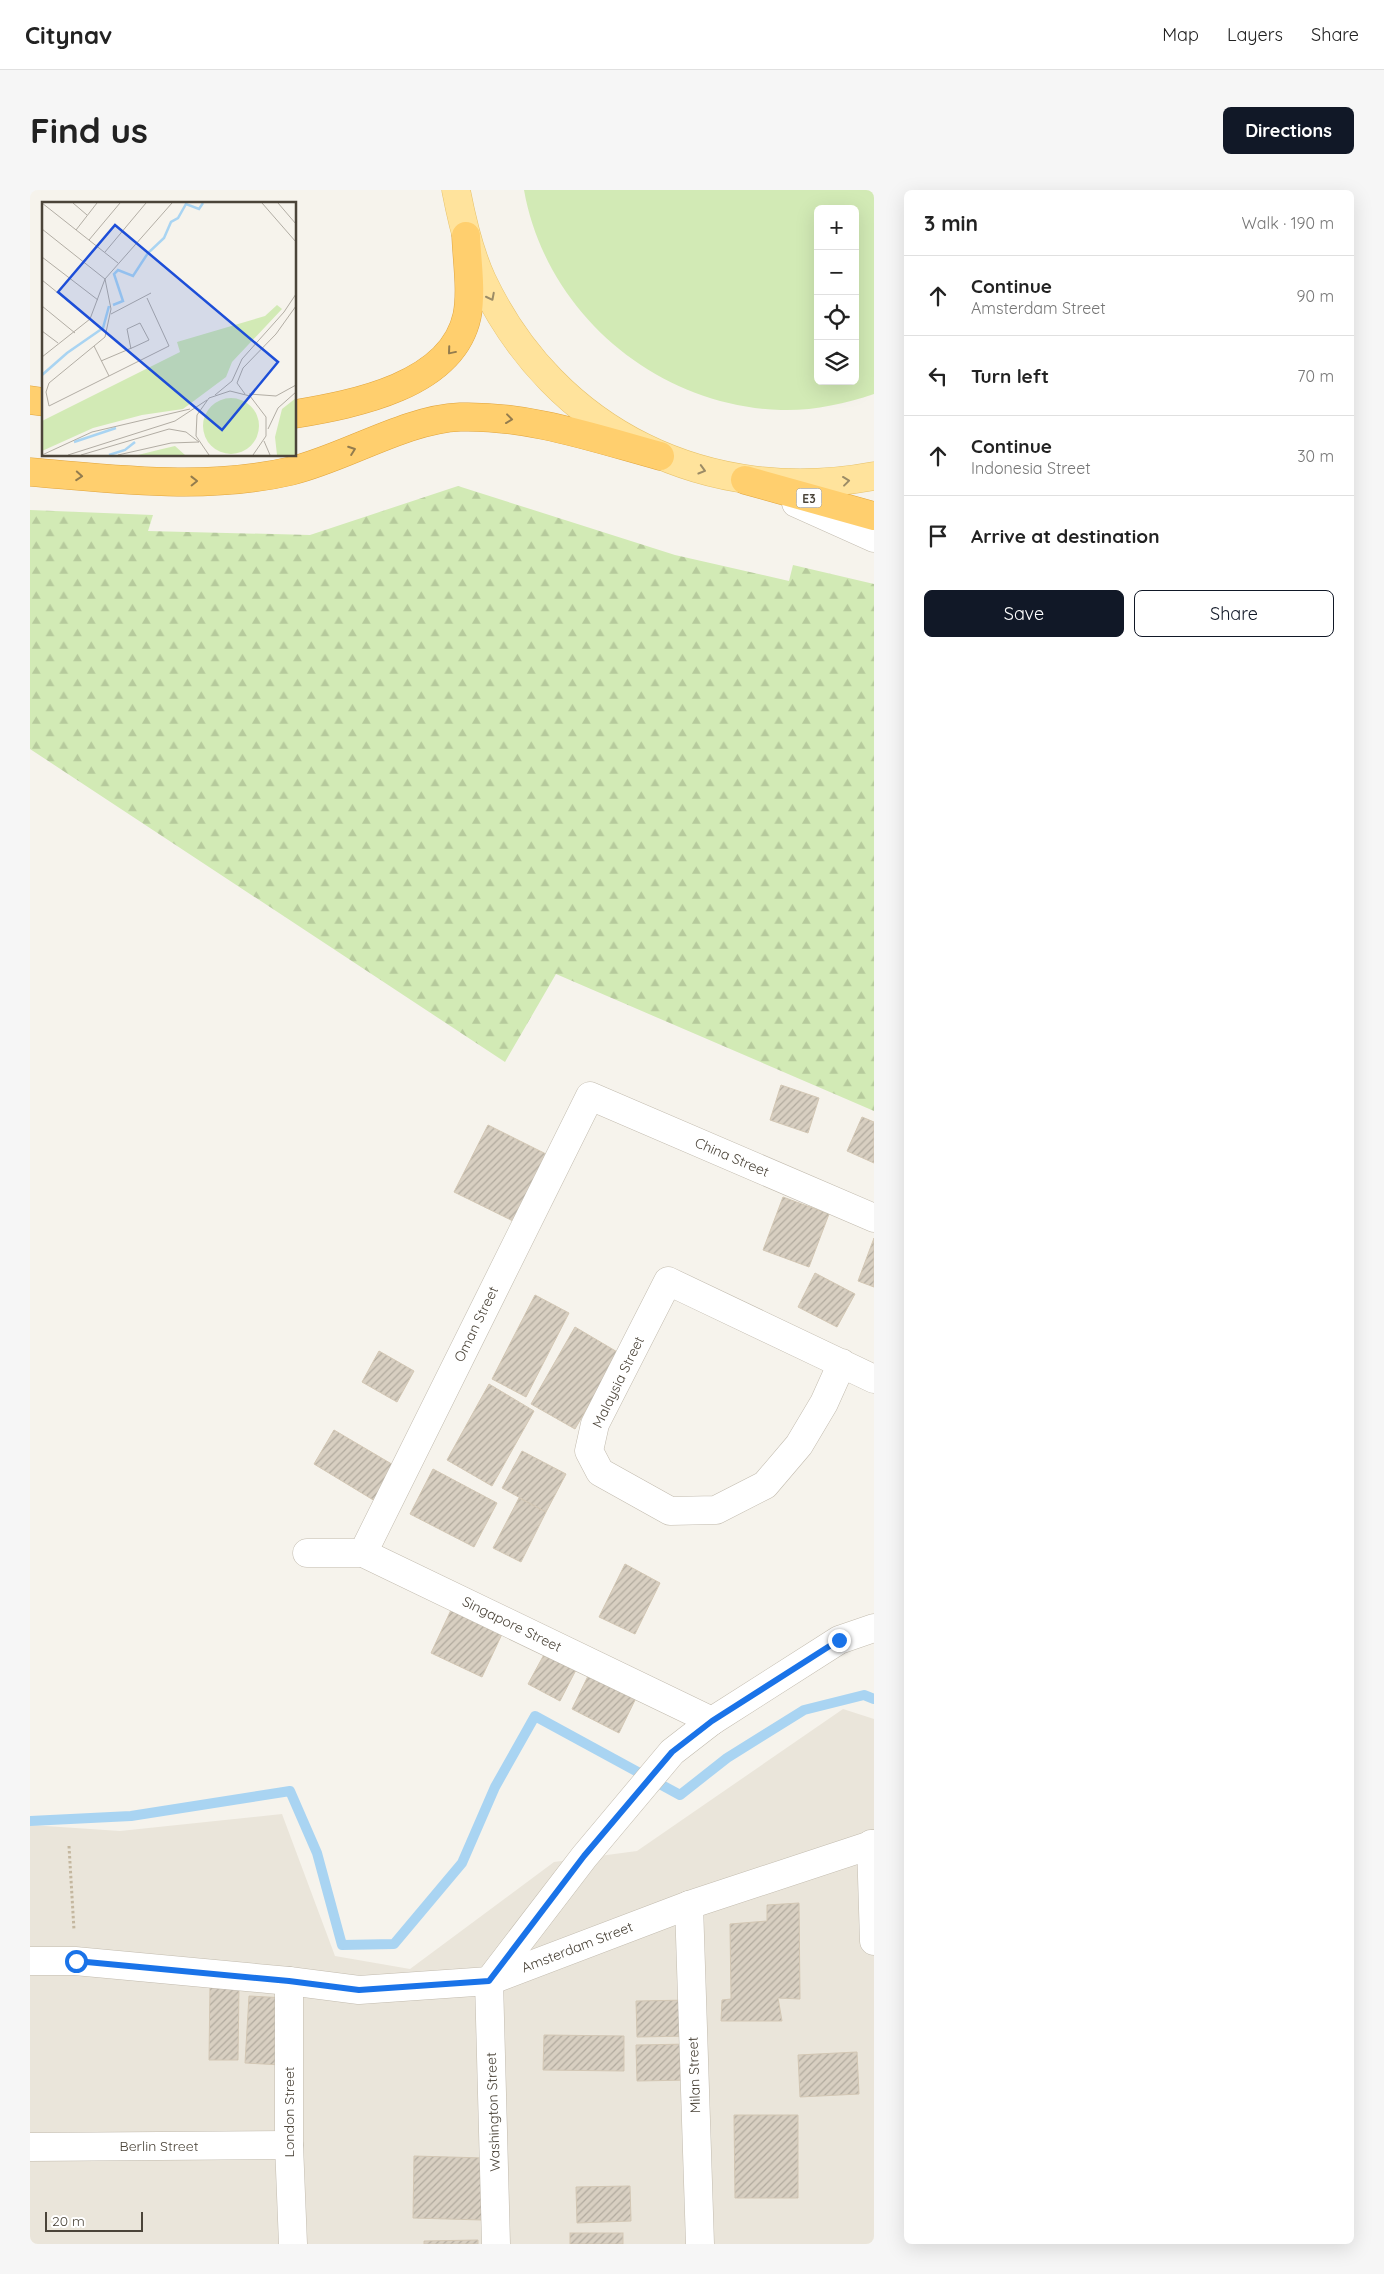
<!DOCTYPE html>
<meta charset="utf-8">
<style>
body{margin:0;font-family:Quicksand,sans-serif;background:#f6f6f6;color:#222}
.controls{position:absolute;right:15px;top:15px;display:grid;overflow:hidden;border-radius:8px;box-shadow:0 5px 20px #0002}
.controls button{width:45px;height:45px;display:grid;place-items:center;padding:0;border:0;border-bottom:1px solid #e0e0e0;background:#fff;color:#222;font:25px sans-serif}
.scale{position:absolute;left:15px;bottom:12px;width:98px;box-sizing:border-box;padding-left:5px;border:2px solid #4b4439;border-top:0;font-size:14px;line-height:18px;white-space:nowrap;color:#4b4439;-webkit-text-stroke:4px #fff;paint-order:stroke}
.stop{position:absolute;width:15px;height:15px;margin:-11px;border:4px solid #1a73e8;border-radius:50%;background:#fff}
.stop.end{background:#1a73e8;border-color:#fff;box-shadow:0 1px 5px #0008}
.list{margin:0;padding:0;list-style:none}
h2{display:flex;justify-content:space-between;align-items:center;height:65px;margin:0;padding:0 20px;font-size:21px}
h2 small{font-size:16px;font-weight:400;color:#767676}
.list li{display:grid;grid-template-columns:32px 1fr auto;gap:15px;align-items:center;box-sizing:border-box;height:80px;padding:0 20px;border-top:1px solid #e0e0e0}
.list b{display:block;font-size:19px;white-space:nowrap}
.list p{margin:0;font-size:16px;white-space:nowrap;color:#767676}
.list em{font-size:16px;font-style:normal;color:#767676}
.actions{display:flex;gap:10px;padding:15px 20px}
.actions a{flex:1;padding:11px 0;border:1px solid #111827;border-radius:8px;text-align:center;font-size:18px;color:#111827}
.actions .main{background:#111827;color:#fff}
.icon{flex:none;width:28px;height:28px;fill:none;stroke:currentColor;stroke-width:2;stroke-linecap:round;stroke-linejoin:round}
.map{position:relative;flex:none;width:844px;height:2054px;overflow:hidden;border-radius:8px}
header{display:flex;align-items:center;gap:30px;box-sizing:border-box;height:70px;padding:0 25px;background:#fff;border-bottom:1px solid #e0e0e0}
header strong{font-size:24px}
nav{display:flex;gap:28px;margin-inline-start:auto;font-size:18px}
.intro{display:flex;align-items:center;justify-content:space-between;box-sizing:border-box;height:120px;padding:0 30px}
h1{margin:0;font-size:35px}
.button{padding:12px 22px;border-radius:8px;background:#111827;color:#fff;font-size:18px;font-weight:700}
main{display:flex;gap:30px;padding:0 30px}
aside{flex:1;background:#fff;border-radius:8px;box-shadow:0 5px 20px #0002}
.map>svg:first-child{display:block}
</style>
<header>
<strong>Citynav</strong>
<nav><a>Map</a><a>Layers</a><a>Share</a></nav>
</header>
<div class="intro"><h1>Find us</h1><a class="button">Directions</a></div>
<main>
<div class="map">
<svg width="844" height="2054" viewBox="0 0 844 2054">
<defs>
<pattern id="forest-firs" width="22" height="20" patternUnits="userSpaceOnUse" patternTransform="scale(1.25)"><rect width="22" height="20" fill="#d2eab5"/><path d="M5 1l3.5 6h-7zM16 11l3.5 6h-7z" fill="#b6ca9c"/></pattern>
<pattern id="building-hatch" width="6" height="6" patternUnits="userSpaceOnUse" patternTransform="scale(1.25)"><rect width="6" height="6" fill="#d8cfc1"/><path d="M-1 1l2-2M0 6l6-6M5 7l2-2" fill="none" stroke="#b1aa9e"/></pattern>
</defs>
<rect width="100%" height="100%" fill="#f6f3ec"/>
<polygon fill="#eae5da" points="813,1519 844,1529 844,2054 0,2054 0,1635 90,1641 252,1624 305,1766 380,1779 524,1672 607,1661"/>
<path fill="#d2eab5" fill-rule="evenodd" d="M494,0H844V204C814,214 782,221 751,220C626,216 516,123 494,0ZM788,19H825V191H788Z"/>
<polygon fill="url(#forest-firs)" points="428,296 645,365 759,391 763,375 844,394 844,921 526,784 475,872 0,559 0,320 123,325 118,341 280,345"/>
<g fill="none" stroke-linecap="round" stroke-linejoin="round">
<polyline stroke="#a9d4f2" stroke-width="10" points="0,1631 101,1626 260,1601 287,1663 312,1755 364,1754 432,1673 465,1597 505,1526 650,1605 697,1568 774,1520 834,1505 844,1509"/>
</g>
<g fill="url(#building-hatch)" stroke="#d3c7b4">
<polygon points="751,895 789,908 778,943 740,930"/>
<polygon points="832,927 844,932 844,973 817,961"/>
<polygon points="458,935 516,964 483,1031 424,1002"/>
<polygon points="753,1007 799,1024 779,1077 733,1060"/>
<polygon points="844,1048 844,1097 828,1091"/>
<polygon points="785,1083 825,1104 807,1137 768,1117"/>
<polygon points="505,1105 539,1123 496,1207 462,1189"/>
<polygon points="545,1137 589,1163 545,1239 501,1214"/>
<polygon points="349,1161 384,1181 367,1212 332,1192"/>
<polygon points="459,1194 504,1221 462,1296 417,1270"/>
<polygon points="304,1240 365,1276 345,1311 284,1274"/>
<polygon points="492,1261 536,1284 516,1322 472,1298"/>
<polygon points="403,1279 467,1313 444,1357 380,1324"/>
<polygon points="489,1308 516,1322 491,1372 463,1358"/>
<polygon points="595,1374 630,1393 605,1444 569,1427"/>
<polygon points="421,1420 472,1444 452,1487 401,1463"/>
<polygon points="516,1461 547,1478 530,1511 498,1494"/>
<polygon points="559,1484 606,1508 589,1543 542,1519"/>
<polygon points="769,1713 770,1809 748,1808 752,1831 691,1831 692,1810 701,1809 700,1734 737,1731 737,1715"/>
<polygon points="180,1795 209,1796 208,1870 179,1870"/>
<polygon points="219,1806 256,1808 252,1875 215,1873"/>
<polygon points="660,1810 661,1846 607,1847 606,1811"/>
<polygon points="514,1845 594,1846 594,1881 513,1880"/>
<polygon points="660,1854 661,1890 607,1891 606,1855"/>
<polygon points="827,1862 829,1904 770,1907 768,1865"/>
<polygon points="704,1925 768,1925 768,2008 705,2008"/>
<polygon points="384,1966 454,1968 452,2030 383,2028"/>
<polygon points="600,1996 601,2031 547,2033 546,1997"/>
<rect x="540" y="2043" width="53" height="11"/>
<polygon points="448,2050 448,2054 394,2054 394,2051"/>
</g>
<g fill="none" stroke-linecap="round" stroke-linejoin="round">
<g stroke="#c2bbae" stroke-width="29">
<g id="minor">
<polyline points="766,313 844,348"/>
<polyline points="812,1173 794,1213 769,1255 735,1295 686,1320 640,1321 570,1282 559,1261 565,1234 638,1091 844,1189"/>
<polyline points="277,1363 333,1363 682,1531"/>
<polyline points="333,1363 560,906 844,1028"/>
<polyline points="841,1654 844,1751"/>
<polyline points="659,1715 670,2054"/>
<polyline points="0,1771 45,1771 259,1791 329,1800 459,1791 659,1715 844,1654"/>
<polyline points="259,1791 259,1955 263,2054"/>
<polyline points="0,1957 259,1955"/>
<polyline points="466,2054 459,1791 554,1667 642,1562 682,1531 809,1450 844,1438"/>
</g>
</g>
<g stroke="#e6c16a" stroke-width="29">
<path id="major" d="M426,0C432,31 439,62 452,90C525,244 679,317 844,286"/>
</g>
<g stroke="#e0a43c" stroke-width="29">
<g id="highway">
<polyline points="0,210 14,212"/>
<path d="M265,224C324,214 422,196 437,126C442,101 437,72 436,46"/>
<path d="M0,282C86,289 176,301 261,281C315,268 376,229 430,227C498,225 564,248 630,266"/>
<polyline points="715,290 844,326"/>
</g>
</g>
<polyline stroke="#c4b79f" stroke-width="3" stroke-dasharray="2.5 2.5" stroke-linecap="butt" points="39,1656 44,1740"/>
<use href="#minor" stroke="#fff" stroke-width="28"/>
<use href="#major" stroke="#ffe39c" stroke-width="28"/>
<use href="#highway" stroke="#ffcf6e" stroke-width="28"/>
</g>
<defs><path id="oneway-chevron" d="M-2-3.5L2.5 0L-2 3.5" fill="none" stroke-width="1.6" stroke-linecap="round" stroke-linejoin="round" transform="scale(1.25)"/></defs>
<g stroke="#9c8c66">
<use href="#oneway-chevron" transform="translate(461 107) rotate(63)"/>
<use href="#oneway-chevron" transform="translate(672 280) rotate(16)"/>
<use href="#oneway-chevron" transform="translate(816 291) rotate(-7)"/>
</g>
<g stroke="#937c4e">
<use href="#oneway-chevron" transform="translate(421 161) rotate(130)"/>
<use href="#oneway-chevron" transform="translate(479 229) rotate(7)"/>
<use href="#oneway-chevron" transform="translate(322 260) rotate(-20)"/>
<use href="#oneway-chevron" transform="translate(49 286) rotate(4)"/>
<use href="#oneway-chevron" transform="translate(164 291) rotate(-1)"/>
</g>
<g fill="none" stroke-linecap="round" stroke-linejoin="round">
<polyline stroke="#1a73e8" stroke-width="6" points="46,1771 259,1791 329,1800 459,1791 554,1666 642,1562 682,1531 809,1450"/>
</g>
<g text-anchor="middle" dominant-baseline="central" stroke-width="4" stroke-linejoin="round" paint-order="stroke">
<rect fill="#fff" stroke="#817c74" stroke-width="1" x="766.5" y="298.5" width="25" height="19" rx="4"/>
<g font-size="12" font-weight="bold" fill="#4b4439">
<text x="779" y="308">E3</text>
</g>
<g font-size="14" fill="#4b4439" stroke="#fff">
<text transform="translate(702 967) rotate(23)">China Street</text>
<text transform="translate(446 1134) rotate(-64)">Oman Street</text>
<text transform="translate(588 1192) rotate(-64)">Malaysia Street</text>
<text transform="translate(482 1434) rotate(26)">Singapore Street</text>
<text transform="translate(547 1757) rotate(-21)">Amsterdam Street</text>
<text transform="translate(664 1885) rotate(-92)">Milan Street</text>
<text transform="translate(259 1922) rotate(-90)">London Street</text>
<text transform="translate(463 1922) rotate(-92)">Washington Street</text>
<text x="129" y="1956">Berlin Street</text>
</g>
</g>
<g transform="translate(12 12)">
<rect width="254" height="254" fill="#f6f3ec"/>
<path d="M254,196V253H235L233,235L240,207ZM161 224a28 28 0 1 1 56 0a28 28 0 1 1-56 0Z" fill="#d2eab5"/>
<path d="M235,103L240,107L190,160L184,175L141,207L100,213L51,226L0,249V219L138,150L135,140L223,114ZM133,244L143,253H96L116,248Z" fill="#d2eab5"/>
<path fill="none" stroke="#a9d4f2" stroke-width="2.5" d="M71,103L81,99L72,72L76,68L91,74L106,51L122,36L129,20L136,16L144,2L157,7L161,1M0,173L25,151L61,126L67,104M32,240L74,226M67,253L83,248L93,240"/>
<path fill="none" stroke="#b2ada4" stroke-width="1" d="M0,1L76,61M31,1L45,13M220,1L254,40M236,1L254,22M0,27L63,77L69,107L63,135L7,181L4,190L7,204L127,144L105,96M34,28L55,1M47,38L78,1M63,50L104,1M0,55L56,98M0,78L48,117M0,104L33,131M69,112L109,91M0,129L16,141M52,144L67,174M0,155L48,117L63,77L130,1M59,159L92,145L107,138L98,121L85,127L89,147M203,192L195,181L201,166L234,132L254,104M207,192L234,194L254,183M173,193L190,179L200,157L242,110L254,92M226,227L236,206L254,190M222,239L228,253M0,253L50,230L148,207M26,253L133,219L165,198M39,253L127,227L144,230L157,240M76,253L129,241L157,240M167,253L154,234L155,213L167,196L188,189L208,194L224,215V234L211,253"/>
<path fill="#1d4ed8" fill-opacity="0.15" stroke="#1d4ed8" stroke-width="2.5" d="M73,23L236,160L180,228L16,90Z"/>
<rect width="254" height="254" fill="none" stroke="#4b4439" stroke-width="2.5"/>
</g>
</svg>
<div class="controls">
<button>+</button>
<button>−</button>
<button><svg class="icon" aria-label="locate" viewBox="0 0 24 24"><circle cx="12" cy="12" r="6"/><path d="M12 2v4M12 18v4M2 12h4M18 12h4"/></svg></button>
<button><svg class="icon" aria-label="layers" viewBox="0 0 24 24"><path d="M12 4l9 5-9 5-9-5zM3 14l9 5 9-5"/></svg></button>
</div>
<div class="scale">20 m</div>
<div class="stop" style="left:46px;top:1771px"></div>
<div class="stop end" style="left:809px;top:1450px"></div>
</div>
<aside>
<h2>3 min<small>Walk · 190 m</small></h2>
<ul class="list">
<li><svg class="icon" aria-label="ahead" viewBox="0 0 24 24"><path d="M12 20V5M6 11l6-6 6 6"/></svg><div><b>Continue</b><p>Amsterdam Street</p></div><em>90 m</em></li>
<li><svg class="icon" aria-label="left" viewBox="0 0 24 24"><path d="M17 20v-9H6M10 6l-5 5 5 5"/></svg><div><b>Turn left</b></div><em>70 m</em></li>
<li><svg class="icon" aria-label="ahead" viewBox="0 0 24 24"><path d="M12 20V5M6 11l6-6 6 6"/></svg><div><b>Continue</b><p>Indonesia Street</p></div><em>30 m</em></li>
<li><svg class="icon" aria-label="arrive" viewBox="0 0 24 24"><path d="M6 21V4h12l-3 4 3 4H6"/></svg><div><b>Arrive at destination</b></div></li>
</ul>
<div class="actions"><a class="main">Save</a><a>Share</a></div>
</aside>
</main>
